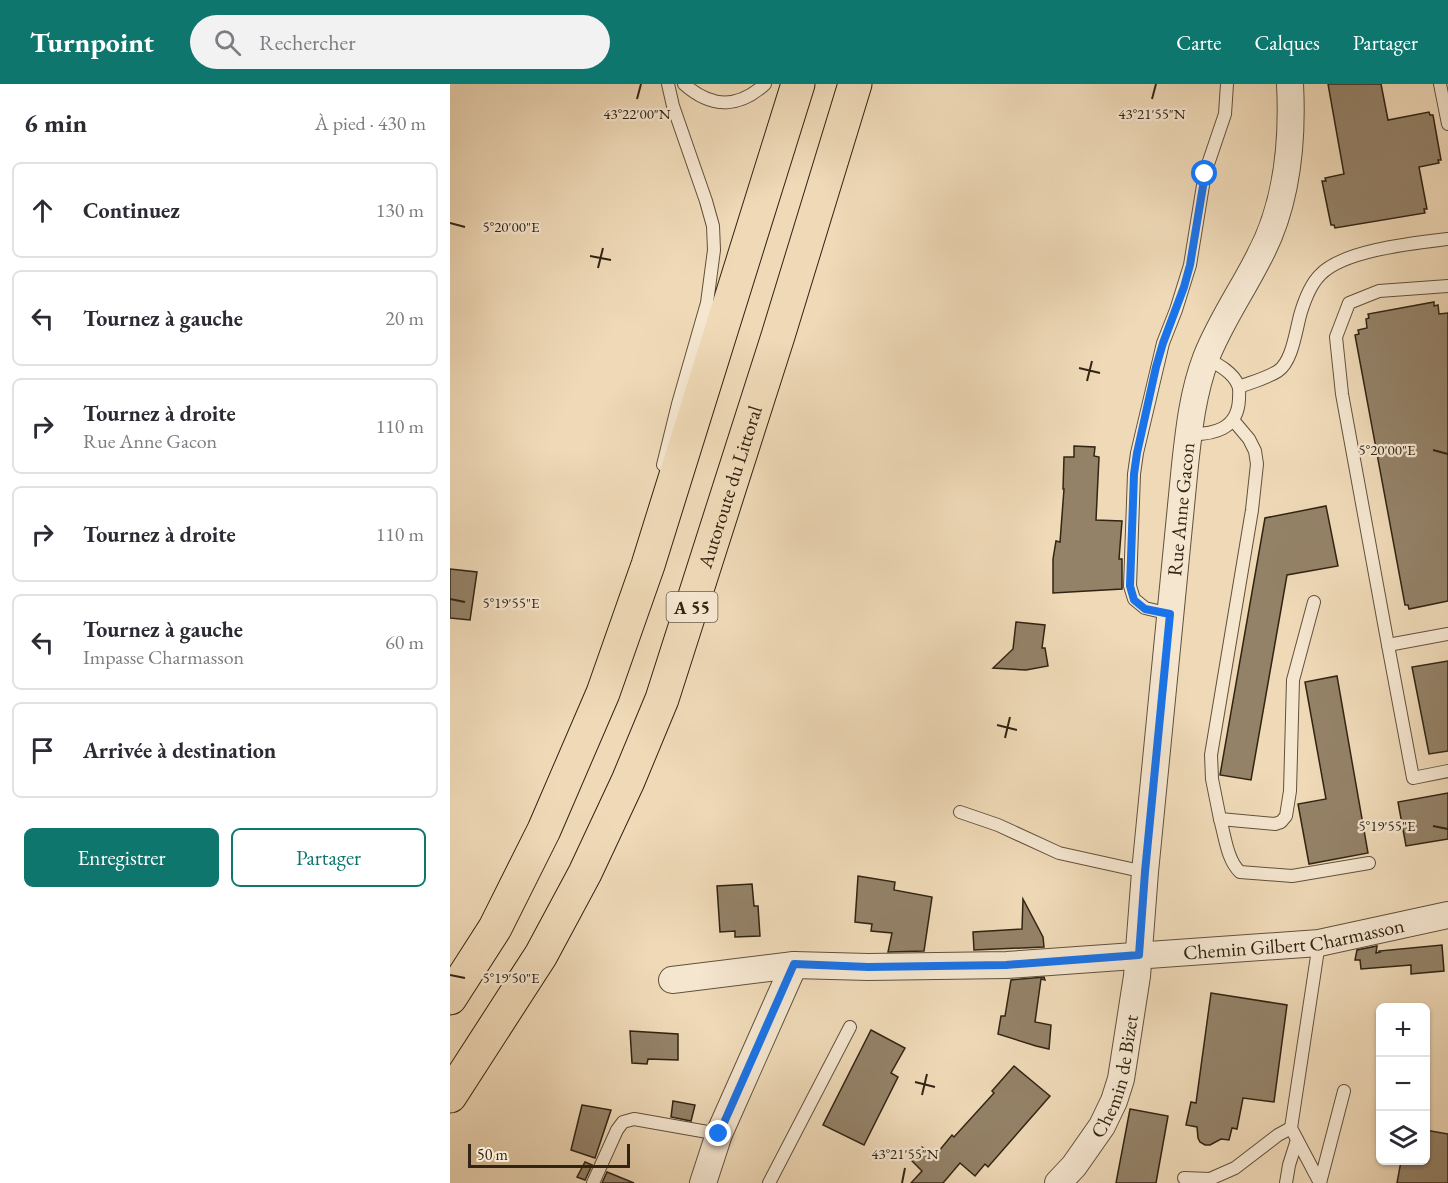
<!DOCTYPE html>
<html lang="fr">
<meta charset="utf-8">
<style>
body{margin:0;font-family:"EB Garamond",serif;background:#f2f2f3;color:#2b2b33}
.controls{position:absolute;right:18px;bottom:18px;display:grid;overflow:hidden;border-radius:9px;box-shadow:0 2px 4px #0004}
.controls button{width:54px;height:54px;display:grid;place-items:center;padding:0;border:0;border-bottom:2px solid #e1e1e2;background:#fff;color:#2b2b33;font:30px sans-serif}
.scale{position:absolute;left:18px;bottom:15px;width:162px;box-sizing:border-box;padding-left:6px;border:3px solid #312413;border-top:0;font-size:16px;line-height:21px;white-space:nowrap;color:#312413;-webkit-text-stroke:4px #f5e6d0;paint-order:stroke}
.stop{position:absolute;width:18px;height:18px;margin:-14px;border:4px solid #1a73e8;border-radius:50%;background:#fff}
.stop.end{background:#1a73e8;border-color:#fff;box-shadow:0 2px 6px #0008}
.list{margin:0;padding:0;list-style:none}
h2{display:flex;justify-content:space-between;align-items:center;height:78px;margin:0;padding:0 24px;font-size:26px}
h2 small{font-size:20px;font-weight:400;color:#7c7c81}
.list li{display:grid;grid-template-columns:39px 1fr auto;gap:18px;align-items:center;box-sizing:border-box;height:96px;margin:0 12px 12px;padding:0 12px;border:2px solid #e1e1e2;border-radius:9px}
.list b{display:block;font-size:22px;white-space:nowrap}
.list p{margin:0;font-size:20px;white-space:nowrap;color:#7c7c81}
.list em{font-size:20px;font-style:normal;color:#7c7c81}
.actions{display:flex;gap:12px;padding:18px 24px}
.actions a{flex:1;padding:14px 0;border:2px solid #0f766e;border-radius:9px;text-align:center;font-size:21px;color:#0f766e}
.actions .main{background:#0f766e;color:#fff}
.icon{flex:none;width:33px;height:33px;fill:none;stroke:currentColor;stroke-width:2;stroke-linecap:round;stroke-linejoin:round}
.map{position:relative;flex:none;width:998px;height:1099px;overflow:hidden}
header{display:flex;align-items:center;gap:36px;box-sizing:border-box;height:84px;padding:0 30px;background:#0f766e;color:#fff}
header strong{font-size:28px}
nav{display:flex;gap:33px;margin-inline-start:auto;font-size:21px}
.search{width:420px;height:54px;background:#f2f2f3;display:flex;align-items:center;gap:15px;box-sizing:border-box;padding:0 21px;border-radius:33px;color:#7c7c81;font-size:22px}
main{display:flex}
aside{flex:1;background:#fff}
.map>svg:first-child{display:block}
</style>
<header>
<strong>Turnpoint</strong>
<div class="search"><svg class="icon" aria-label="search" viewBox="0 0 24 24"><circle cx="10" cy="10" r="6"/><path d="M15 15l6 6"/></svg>Rechercher</div>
<nav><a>Carte</a><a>Calques</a><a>Partager</a></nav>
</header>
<main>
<aside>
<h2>6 min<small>À pied · 430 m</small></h2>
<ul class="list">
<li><svg class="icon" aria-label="ahead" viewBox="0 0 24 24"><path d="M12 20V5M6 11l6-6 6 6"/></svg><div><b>Continuez</b></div><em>130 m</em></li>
<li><svg class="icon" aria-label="left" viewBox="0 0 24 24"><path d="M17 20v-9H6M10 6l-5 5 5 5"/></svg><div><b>Tournez à gauche</b></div><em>20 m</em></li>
<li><svg class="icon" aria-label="right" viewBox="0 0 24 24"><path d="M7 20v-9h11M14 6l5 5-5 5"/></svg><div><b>Tournez à droite</b><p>Rue Anne Gacon</p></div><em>110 m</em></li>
<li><svg class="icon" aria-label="right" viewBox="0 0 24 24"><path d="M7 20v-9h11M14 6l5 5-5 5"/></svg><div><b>Tournez à droite</b></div><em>110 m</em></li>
<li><svg class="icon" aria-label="left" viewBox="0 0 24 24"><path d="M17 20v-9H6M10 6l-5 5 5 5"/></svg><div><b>Tournez à gauche</b><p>Impasse Charmasson</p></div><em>60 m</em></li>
<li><svg class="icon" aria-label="arrive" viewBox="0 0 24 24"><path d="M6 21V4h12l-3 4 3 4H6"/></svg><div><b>Arrivée à destination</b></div></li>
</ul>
<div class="actions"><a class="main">Enregistrer</a><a>Partager</a></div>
</aside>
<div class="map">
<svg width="998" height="1099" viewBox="0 0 998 1099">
<rect width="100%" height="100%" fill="#efd9b7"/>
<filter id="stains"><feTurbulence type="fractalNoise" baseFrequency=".00333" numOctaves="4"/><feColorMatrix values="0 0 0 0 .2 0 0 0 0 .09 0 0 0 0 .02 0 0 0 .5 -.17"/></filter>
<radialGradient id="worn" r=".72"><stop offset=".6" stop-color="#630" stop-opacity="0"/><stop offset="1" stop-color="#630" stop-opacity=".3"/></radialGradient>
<g fill="#948268" stroke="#312413" stroke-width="1.5">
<polygon points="878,0 931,0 938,36 979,28 980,31 983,31 991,76 988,76 989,79 969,83 977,125 974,125 975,129 885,144 884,141 881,141 872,97 876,97 875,94 894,90"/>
<polygon points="984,218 984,222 988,221 989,230 998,229 998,517 959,525 958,521 955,521 905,251 909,250 908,246 917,244 916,235 919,234 918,230"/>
<polygon points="624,362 645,363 644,372 649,373 646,436 672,437 669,475 672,475 672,505 603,509 603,475 606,457 610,458 614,405 613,405 614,373 624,373"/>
<polygon points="876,422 888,482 837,491 801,696 770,691 815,434"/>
<polygon points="0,485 27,488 20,536 0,534"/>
<polygon points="566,538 595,541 592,564 595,564 598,582 576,586 543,584 563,565"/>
<polygon points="998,577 998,667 979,670 962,583"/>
<polygon points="887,592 918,769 859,780 848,720 876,715 855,598"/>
<polygon points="998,709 998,755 956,762 948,718"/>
<polygon points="408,792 445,798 444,806 482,813 474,867 438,868 442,849 421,847 422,840 405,838"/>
<polygon points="302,800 304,822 308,822 310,852 285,853 285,847 270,848 267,802"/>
<polygon points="573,815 593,853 594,863 524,866 523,848 572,845"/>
<polygon points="992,861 994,887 961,890 961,881 911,885 910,876 905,876 907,866 927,862 926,869 930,868 929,867"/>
<polygon points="594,893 595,896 591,895 585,938 601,941 599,965 586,962 548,950 551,932 555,932 561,896"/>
<polygon points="761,909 837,921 824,1018 793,1014 787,1045 782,1044 779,1056 771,1055 760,1061 755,1061 750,1058 748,1054 747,1043 736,1041 741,1018 746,1019"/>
<polygon points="421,946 455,964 441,989 448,993 414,1061 373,1041"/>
<polygon points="180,947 228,950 228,976 198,975 197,980 182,979"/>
<polygon points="564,982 600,1012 538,1083 535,1080 525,1092 510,1079 493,1099 461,1099 472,1087 461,1076 472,1063 484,1073 502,1051 504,1053 544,1009 542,1007"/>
<polygon points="223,1017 245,1021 241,1037 221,1033"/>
<polygon points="132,1021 161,1026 145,1074 121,1066"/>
<polygon points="680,1025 718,1032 706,1099 666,1099"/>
<polygon points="975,1046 998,1050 998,1099 947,1099 951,1077 975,1077"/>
<polygon points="135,1078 142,1081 135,1096 127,1093"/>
<polygon points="157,1088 184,1099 152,1099"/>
</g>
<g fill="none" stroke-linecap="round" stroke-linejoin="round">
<g stroke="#60513c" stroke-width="14">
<g id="service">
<path d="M234,0C261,24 288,25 315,0"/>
<polyline points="990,0 998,40"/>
<polyline points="998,202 929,207 899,219 886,253 892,310 938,561 998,550"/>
<path d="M789,303C802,298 817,294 828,287C843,277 846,244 851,228C855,215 861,200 870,191C893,166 965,159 998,155"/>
<polyline points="783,336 799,355 805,367 807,380 802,426 761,671 762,695 770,735 825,740 831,738 836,732 840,707 843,596 864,518"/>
<path d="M738,350C764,351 788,345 789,315C789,310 790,305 788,301C783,288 767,280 756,274"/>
<polyline points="213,381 228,320 257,219 264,166 263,142 256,117 223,22 218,0"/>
<polyline points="720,530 695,524 684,515 680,502 684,390 687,369 713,259 726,226 740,181 755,89 775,30 777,0"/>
<polyline points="938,561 963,694 998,687"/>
<polyline points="510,728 548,741 609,769 695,788"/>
<path d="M770,735C775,752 777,776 790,788L842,792L919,779"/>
<polyline points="869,859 841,1044 870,1099"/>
<polyline points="734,1094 760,1095 785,1084 828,1051 841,1044"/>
<polyline points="143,1099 167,1046 173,1038 184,1035 269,1050"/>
<polyline points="319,1099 400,943"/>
<polyline points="836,1099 839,1081 847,1056"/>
<polyline points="870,1099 894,1007"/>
</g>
</g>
<g stroke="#60513c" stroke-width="28">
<g id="minor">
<path id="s1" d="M222,896L344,881L418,883L557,881L869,859L998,831"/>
<polyline points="253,1099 269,1050 344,881"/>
<path id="s2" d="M608,1099L624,1082L652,1042L664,1017L671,995L687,892L695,788L735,381C739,345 743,308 756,274C770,238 792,207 809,173C837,121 843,58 840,0"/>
</g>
</g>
<g stroke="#312413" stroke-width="35">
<g id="motorway">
<polyline points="0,914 45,844 94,746 153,609 198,481 348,0"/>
<path id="s3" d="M0,1012L91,871L135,789L178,697L212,615L328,252L405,0"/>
</g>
</g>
<use href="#service" stroke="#f5e6d0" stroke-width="12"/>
<use href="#minor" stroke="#f5e6d0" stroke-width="26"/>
<use href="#motorway" stroke="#efd9b7" stroke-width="33"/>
</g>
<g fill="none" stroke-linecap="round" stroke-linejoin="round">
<polyline stroke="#1a73e8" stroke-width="8" points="269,1050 344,880 418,883 556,881 689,871 695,788 720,530 695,525 684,516 680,502 684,390 687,369 706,283 713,259 734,203 740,181 755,90"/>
</g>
<path fill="none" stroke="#312413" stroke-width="2" d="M187,15L191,0M702,15L706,0M0,139L15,143M140,172L161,176M148,184L153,164M629,284L650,289M637,297L642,277M983,366L998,370M0,515L15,518M547,641L567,646M555,654L560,633M983,742L998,745M0,891L15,894M465,998L485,1003M472,1011L477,990M452,1099L455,1084"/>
<g text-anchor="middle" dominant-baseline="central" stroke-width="4.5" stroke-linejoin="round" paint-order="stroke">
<rect fill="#f5e6d0" stroke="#6c5e4c" stroke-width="1.5" x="216.5" y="508" width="51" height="30" rx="4.5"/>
<g font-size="18" font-weight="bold" fill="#312413">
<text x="242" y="523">A 55</text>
</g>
<g font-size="20" fill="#312413" stroke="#f5e6d0">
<text stroke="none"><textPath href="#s3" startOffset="674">Autoroute du Littoral</textPath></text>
<text stroke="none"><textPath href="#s2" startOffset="696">Rue Anne Gacon</textPath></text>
<text stroke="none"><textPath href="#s1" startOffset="624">Chemin Gilbert Charmasson</textPath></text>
<text stroke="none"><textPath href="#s2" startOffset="124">Chemin de Bizet</textPath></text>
</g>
</g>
<g font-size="15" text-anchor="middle" fill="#312413" stroke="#f5e6d0" stroke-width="4.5" stroke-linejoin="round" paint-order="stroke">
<text x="187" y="35">43°22'00"N</text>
<text x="702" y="35">43°21'55"N</text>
<text x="61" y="148">5°20'00"E</text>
<text x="937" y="371">5°20'00"E</text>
<text x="61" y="524">5°19'55"E</text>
<text x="937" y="747">5°19'55"E</text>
<text x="61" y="899">5°19'50"E</text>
<text x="455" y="1075">43°21'55"N</text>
</g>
<rect width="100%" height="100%" filter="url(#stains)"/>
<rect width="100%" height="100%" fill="url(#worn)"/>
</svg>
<div class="controls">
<button>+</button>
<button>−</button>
<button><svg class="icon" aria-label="layers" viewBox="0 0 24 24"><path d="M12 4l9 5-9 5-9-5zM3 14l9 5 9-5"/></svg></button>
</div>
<div class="scale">50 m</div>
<div class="stop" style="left:755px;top:90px"></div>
<div class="stop end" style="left:269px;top:1050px"></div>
</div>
</main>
